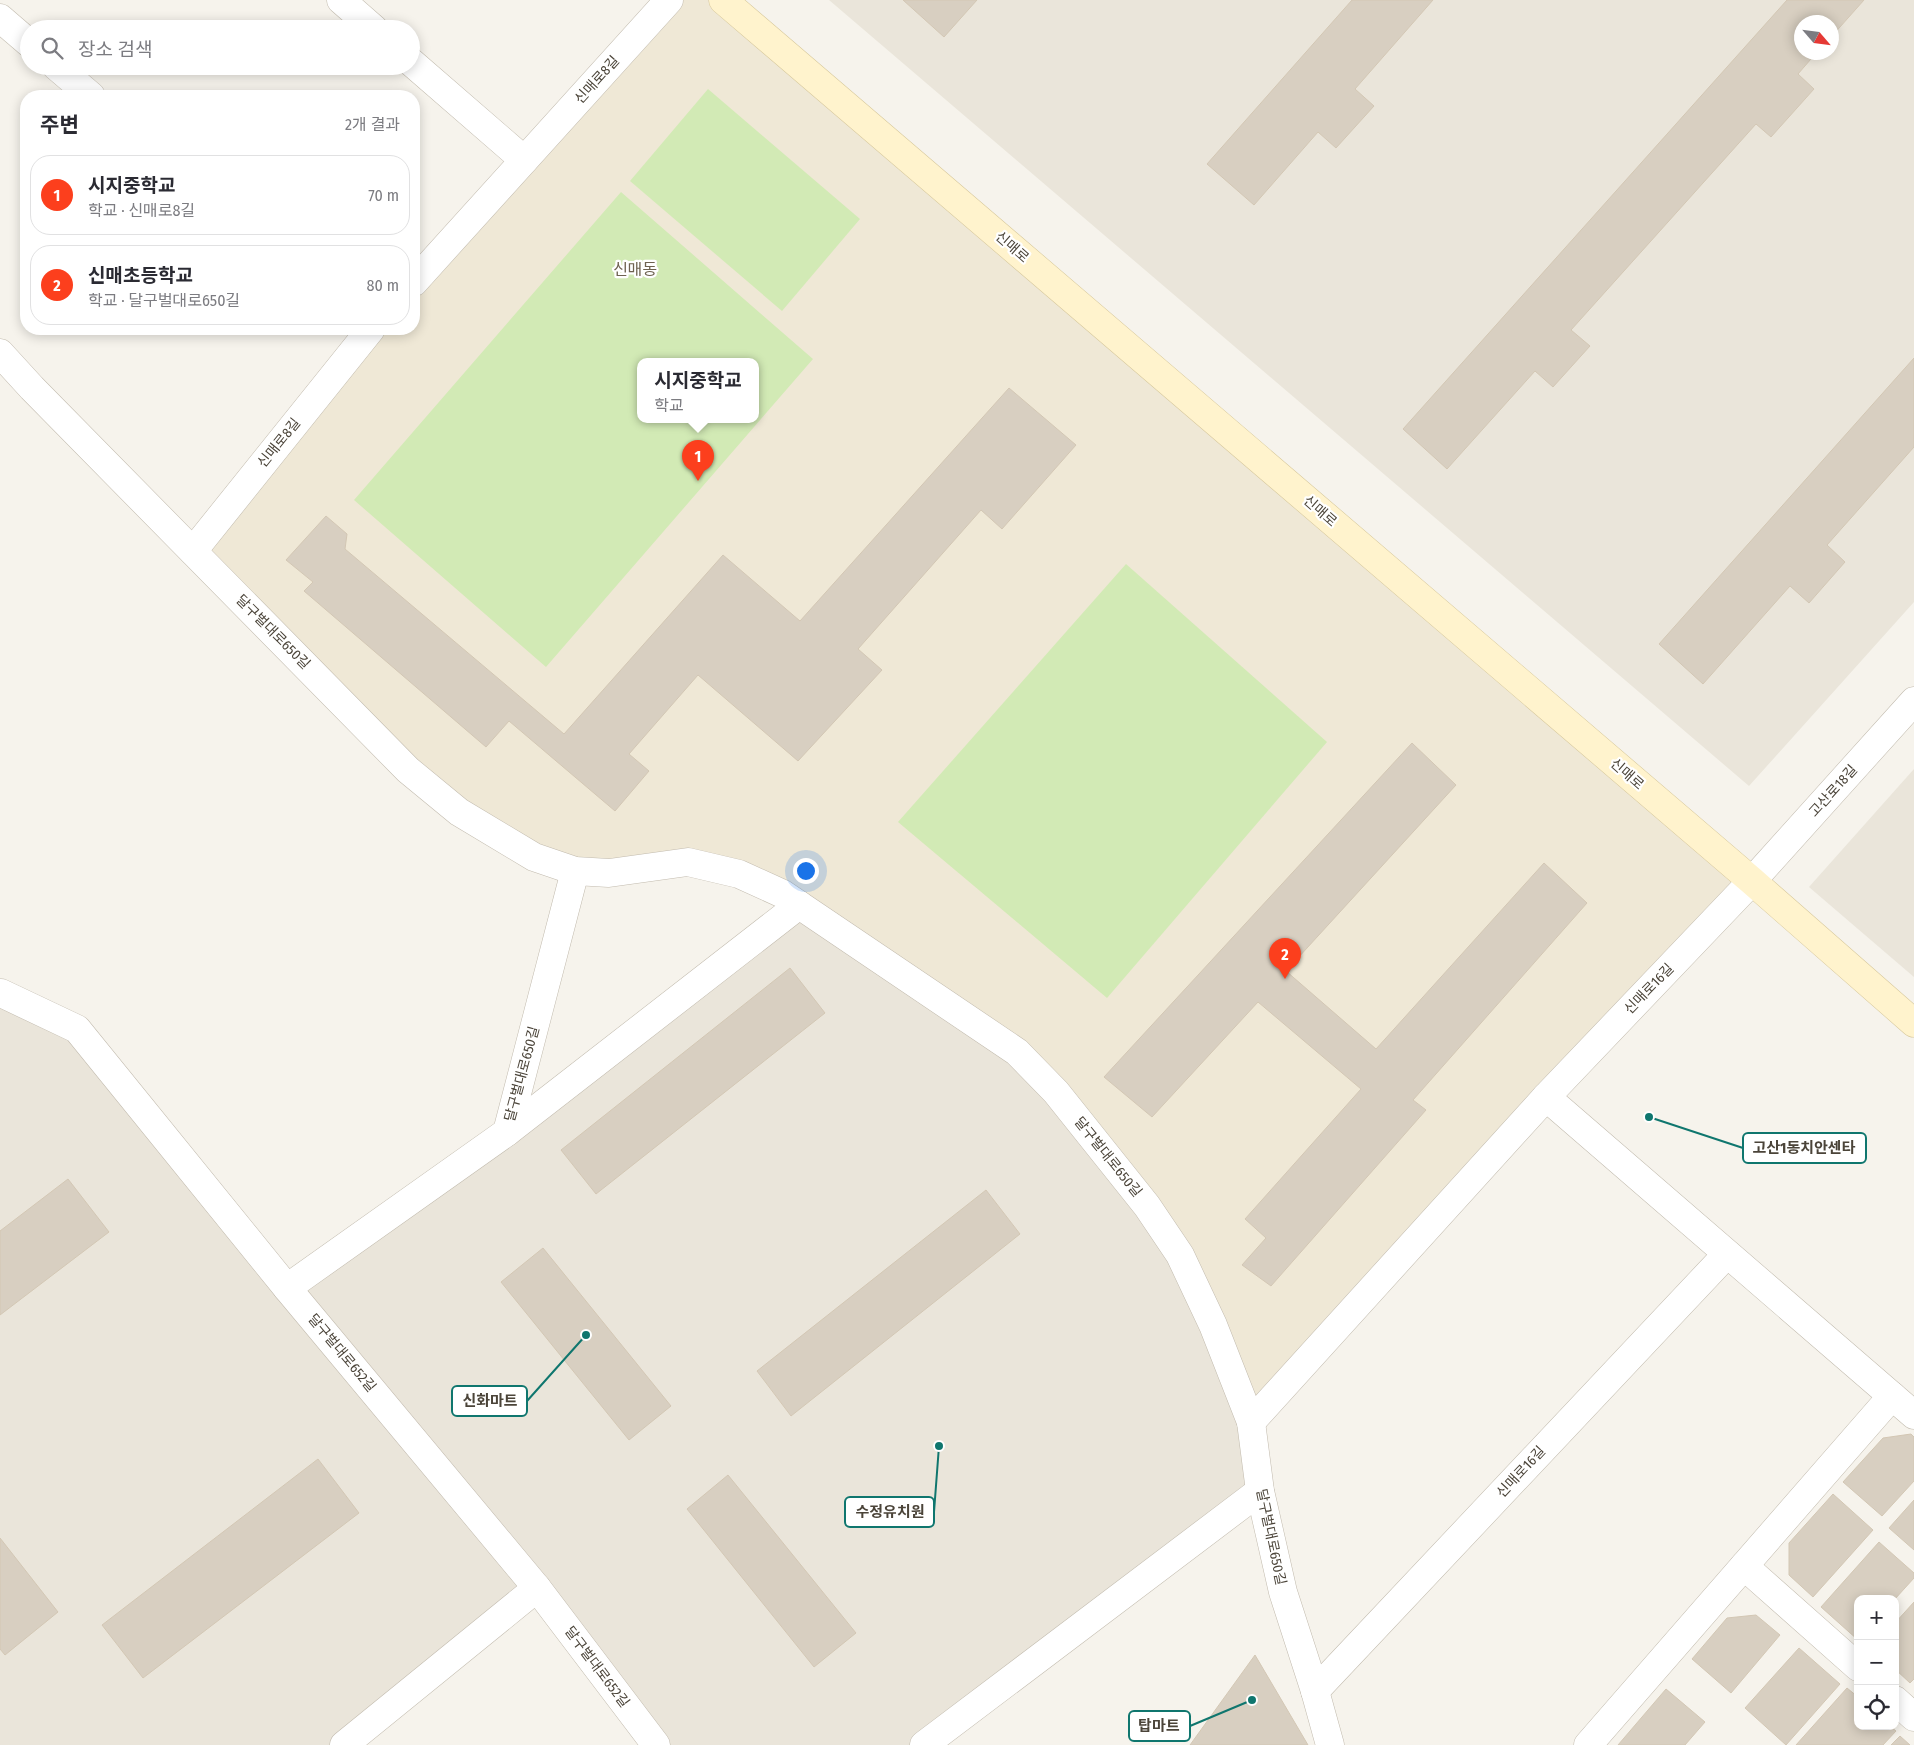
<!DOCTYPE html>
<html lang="ko">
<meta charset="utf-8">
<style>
body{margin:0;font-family:"Fira Sans Condensed","Noto Sans KR",sans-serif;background:#f2f2f3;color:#2b2b33}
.controls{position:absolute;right:15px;bottom:15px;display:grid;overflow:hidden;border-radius:10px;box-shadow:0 2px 12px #0003}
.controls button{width:45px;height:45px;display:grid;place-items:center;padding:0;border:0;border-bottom:1px solid #e1e1e2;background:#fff;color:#2b2b33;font:25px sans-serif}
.compass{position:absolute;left:1794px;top:15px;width:45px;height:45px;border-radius:50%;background:#fff;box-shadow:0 2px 12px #0003;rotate:118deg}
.you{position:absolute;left:805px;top:870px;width:18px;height:18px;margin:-12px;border:4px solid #fff;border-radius:50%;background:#1a73e8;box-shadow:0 0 0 8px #1a73e833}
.badge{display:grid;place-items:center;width:32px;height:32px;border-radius:50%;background:#fc3f1d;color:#fff;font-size:16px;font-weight:700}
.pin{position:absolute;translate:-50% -41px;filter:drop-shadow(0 1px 2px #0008)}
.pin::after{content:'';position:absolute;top:26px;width:18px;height:15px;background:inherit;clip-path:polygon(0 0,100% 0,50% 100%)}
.popup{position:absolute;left:637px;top:358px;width:122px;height:65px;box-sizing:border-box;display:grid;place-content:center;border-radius:10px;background:#fff;filter:drop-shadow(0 1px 4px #0005);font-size:16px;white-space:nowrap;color:#7c7c81}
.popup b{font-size:19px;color:#2b2b33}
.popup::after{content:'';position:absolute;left:50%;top:100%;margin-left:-10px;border:10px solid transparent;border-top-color:#fff}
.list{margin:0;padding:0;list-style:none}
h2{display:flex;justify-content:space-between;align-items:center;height:65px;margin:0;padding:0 20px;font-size:21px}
h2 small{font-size:16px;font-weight:400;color:#7c7c81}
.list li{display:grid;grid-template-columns:32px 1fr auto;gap:15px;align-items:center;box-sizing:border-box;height:80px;margin:0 10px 10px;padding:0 10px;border:1px solid #e1e1e2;border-radius:20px}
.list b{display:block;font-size:19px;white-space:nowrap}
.list p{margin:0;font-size:16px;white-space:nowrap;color:#7c7c81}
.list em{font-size:16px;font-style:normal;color:#7c7c81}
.icon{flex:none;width:28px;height:28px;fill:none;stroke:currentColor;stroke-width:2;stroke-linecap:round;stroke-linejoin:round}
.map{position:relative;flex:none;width:1914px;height:1745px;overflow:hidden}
.search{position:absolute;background:#fff;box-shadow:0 2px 12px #0003;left:20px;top:20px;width:400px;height:55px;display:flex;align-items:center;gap:12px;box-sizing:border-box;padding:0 18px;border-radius:28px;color:#7c7c81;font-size:19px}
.panel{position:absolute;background:#fff;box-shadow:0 2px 12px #0003;left:20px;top:90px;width:400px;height:245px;border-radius:20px}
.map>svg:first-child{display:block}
</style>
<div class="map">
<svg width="1914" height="1745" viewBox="0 0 1914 1745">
<rect width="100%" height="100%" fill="#f6f3ec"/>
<g fill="#eae5da" fill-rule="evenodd">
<path d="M829,0H1914V602L1749,786ZM1802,22H1832V52H1802Z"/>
<polygon points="1914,769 1914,977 1809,887"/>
<polygon points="799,905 1017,1052 1180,1255 1260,1491 924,1745 651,1745 530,1593 344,1745 0,1745 0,992 77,1029 289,1286"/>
</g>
<path fill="#efe8d6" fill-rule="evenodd" d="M670,0H723L1752,881L1251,1422L1213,1325L1056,1092L739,874L609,873L459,812L193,551L385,329H414V296ZM640,362H756V420H640Z"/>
<g fill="#d2eab5" fill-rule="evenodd">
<polygon points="708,89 860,219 782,311 630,181"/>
<path d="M621,192L813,359L546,667L354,500ZM640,362H756V420H640Z"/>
<polygon points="1126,564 1327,742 1107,998 898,822"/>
</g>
<g fill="#d8cfc1" stroke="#d3c7b4">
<polygon points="903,0 977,0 944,37"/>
<polygon points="1352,0 1433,0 1355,89 1374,106 1336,148 1318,132 1254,205 1207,164"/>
<polygon points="1787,0 1864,0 1832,36 1832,22 1802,22 1802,52 1817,52 1798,74 1814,89 1771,137 1756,124 1571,330 1590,346 1553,387 1535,371 1447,469 1403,429"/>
<polygon points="1914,358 1914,447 1827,545 1845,562 1809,603 1790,586 1703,684 1659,644"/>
<polygon points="1009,388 1076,445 1002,529 981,510 858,649 882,670 798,761 698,675 629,754 649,771 615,811 509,721 486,747 304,591 313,582 286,560 326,516 347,534 345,549 564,734 723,555 800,621"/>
<polygon points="1412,743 1456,785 1286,971 1376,1049 1544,863 1587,903 1413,1100 1426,1110 1271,1286 1242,1265 1266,1238 1245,1219 1361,1089 1258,1002 1152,1117 1104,1077"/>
<polygon points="790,968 825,1013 596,1194 561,1150"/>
<polygon points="68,1179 109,1232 0,1315 0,1231"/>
<polygon points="986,1190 1020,1234 791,1416 757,1371"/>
<polygon points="543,1248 671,1406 629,1440 501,1282"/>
<polygon points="1911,1434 1914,1437 1914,1481 1882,1516 1843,1482 1883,1438"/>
<polygon points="318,1459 359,1513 143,1678 102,1625"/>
<polygon points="728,1475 856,1633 814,1667 687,1509"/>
<polygon points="1833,1494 1873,1530 1813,1597 1789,1575 1789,1543"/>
<polygon points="1914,1500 1914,1550 1889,1528"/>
<polygon points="0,1538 58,1612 5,1655 0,1649"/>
<polygon points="1879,1542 1914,1573 1914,1578 1895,1599 1858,1599 1858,1640 1821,1607"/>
<polygon points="1914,1602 1914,1679 1910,1683 1895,1669 1895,1623"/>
<polygon points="1756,1615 1780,1635 1731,1693 1692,1659 1727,1618"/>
<polygon points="1799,1648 1840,1684 1786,1745 1745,1708"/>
<polygon points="1255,1655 1308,1745 1190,1745"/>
<polygon points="1847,1688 1858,1697 1858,1726 1890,1726 1896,1731 1883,1745 1796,1745"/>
<polygon points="1666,1689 1705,1722 1685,1745 1618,1745"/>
<polygon points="1900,1736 1910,1745 1891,1745"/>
</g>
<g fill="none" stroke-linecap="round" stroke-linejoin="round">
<g stroke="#c2bbae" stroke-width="29">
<g id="street">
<polyline points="341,0 374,29"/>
<polyline points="0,18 29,43"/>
<polyline points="411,62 524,160"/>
<polyline points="56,66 91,96"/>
<polyline points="414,282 669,0"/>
<polyline points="0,353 32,388 408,770 459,812 534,857 575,871 609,873 688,862 739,874 783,894 1017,1052 1056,1092 1147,1206 1180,1255 1213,1325 1251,1422 1260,1491 1283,1592 1315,1691 1330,1745"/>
<polyline points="193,551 371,329"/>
<polyline points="1,993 77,1029 287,1288 537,1588 656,1745"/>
<polyline points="1546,1097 1914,1415"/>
<polyline points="507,1132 799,905"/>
<polyline points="287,1288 507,1132 575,871"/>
<polyline points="1251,1422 1546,1097 1752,881 1914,701"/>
<polyline points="1744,1566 1858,1667"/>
<polyline points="1315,1691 1727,1254"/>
<polyline points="1895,1700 1914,1717"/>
<polyline points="344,1745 537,1588"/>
<polyline points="924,1745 1260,1491"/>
<polyline points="1588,1745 1892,1396"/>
</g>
</g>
<g stroke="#d6c79b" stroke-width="29">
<polyline id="secondary" points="723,0 1752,881 1914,1023"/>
</g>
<use href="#street" stroke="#fff" stroke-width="28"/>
<use href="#secondary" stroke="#fff3cd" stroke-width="28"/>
</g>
<g text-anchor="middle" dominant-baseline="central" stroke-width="4.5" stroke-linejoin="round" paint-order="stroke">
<g font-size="14" fill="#4b4439" stroke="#fff">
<text transform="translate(597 80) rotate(-48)">신매로8길</text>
<text transform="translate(1012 247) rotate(41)">신매로</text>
<text transform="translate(279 443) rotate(-51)">신매로8길</text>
<text transform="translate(1320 511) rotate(41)">신매로</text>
<text transform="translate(273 632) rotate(45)">달구벌대로650길</text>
<text transform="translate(1627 774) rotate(41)">신매로</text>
<text transform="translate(1833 791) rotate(-48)">고산로18길</text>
<text transform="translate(1649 989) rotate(-46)">신매로16길</text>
<text transform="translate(522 1074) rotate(-75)">달구벌대로650길</text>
<text transform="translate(1108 1157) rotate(51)">달구벌대로650길</text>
<text transform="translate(342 1353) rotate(50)">달구벌대로652길</text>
<text transform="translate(1521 1472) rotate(-47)">신매로16길</text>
<text transform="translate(1271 1537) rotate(78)">달구벌대로650길</text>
<text transform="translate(597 1667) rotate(53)">달구벌대로652길</text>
</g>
<g font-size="16" fill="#6e6250" stroke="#fff">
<text x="635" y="269">신매동</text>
</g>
</g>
<path fill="none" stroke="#0f766e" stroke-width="2" d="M1649 1117L1743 1148M586 1335L527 1401M939 1446L934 1512M1252 1700L1190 1726"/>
<g fill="#0f766e" stroke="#fff" stroke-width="2">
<circle cx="1649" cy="1117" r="5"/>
<circle cx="586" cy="1335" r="5"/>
<circle cx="939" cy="1446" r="5"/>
<circle cx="1252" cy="1700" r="5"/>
</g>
<g fill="#fff" stroke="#0f766e" stroke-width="2">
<rect x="1743" y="1133" width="123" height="30" rx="5"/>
<rect x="452" y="1386" width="75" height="30" rx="5"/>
<rect x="845" y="1497" width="89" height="30" rx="5"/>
<rect x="1129" y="1711" width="61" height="30" rx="5"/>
</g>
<g font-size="15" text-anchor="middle" font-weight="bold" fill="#4b4439">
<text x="1804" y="1153">고산1동치안센타</text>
<text x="490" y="1406">신화마트</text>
<text x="890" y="1517">수정유치원</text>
<text x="1159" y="1731">탑마트</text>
</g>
</svg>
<div class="controls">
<button>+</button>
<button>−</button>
<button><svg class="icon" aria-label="locate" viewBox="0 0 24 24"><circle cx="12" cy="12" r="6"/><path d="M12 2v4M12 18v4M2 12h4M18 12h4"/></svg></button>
</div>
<svg class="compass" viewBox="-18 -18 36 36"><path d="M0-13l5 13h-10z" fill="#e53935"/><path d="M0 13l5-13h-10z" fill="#7c7c81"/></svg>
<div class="you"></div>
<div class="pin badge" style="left:698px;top:481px">1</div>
<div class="popup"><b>시지중학교</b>학교</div>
<div class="pin badge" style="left:1285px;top:979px">2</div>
<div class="search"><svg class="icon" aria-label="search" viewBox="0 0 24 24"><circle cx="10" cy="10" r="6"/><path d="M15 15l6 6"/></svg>장소 검색</div>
<section class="panel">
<h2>주변<small>2개 결과</small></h2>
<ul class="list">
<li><span class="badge">1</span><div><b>시지중학교</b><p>학교 · 신매로8길</p></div><em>70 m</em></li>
<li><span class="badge">2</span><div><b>신매초등학교</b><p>학교 · 달구벌대로650길</p></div><em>80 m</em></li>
</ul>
</section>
</div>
